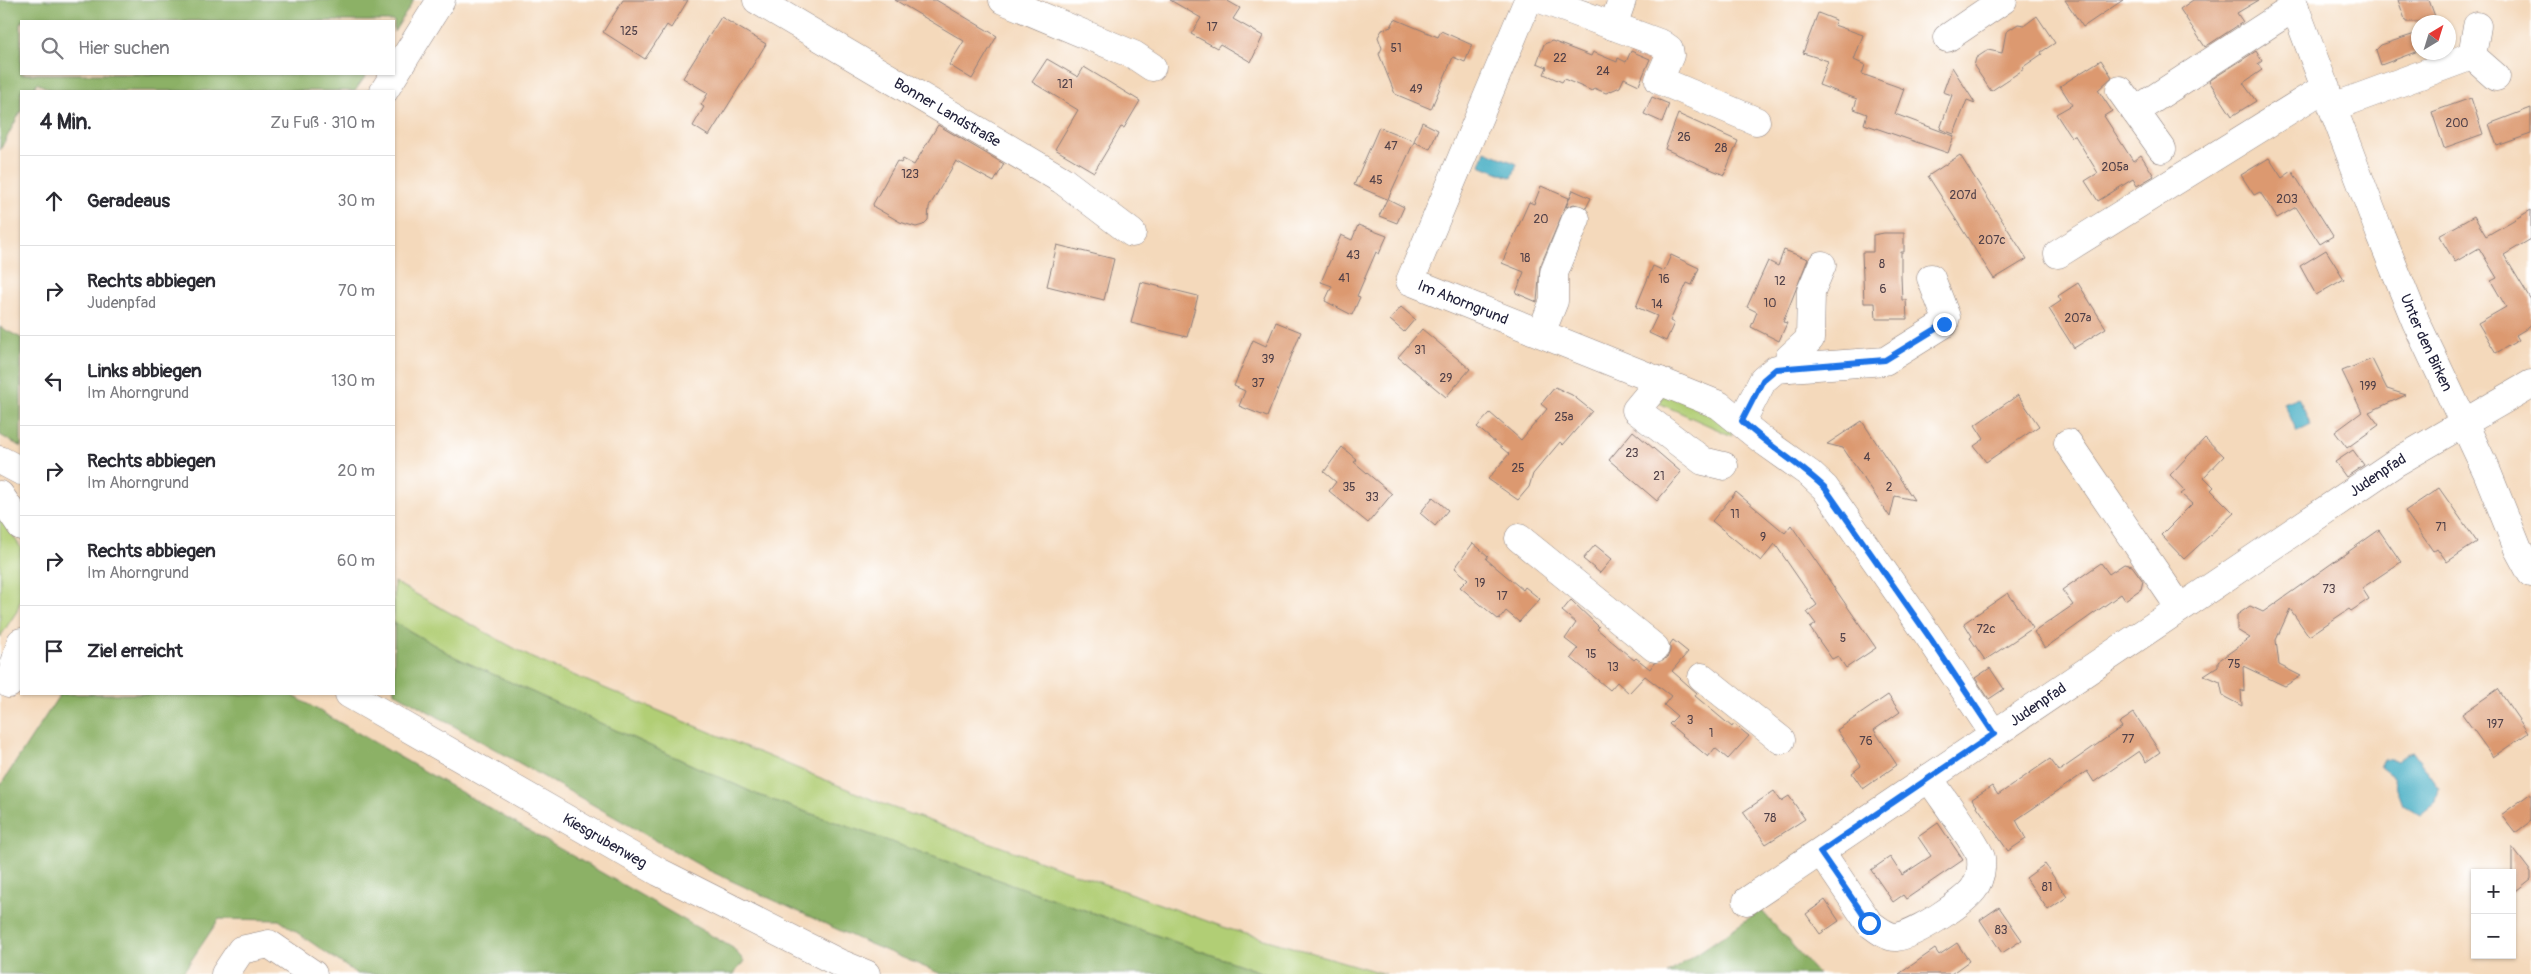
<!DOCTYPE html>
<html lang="de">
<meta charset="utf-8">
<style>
body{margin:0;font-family:Pangolin,sans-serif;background:#f2f2f3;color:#2b2b33}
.controls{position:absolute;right:15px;bottom:15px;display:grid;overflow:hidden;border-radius:0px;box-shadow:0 1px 4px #0004}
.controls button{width:45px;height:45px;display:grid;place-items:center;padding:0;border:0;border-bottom:1px solid #e1e1e2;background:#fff;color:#2b2b33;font:25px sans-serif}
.compass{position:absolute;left:2411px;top:15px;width:45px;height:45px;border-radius:50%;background:#fff;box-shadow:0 1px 4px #0004;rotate:38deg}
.stop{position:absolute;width:15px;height:15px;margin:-11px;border:4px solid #1a73e8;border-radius:50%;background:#fff}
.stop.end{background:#1a73e8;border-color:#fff;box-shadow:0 1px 5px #0008}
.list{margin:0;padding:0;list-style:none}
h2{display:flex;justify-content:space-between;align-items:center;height:65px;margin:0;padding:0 20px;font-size:21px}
h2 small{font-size:16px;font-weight:400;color:#7c7c81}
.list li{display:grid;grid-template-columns:32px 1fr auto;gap:15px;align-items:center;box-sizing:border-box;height:90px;padding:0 20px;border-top:1px solid #e1e1e2}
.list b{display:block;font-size:19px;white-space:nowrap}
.list p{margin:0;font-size:16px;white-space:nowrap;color:#7c7c81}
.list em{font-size:16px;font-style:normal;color:#7c7c81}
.icon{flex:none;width:28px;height:28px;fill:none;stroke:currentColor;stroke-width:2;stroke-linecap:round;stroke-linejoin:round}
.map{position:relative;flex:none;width:2531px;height:974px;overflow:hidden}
.search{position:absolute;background:#fff;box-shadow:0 1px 4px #0004;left:20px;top:20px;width:375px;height:55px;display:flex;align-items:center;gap:12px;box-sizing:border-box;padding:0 18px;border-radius:0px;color:#7c7c81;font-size:19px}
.panel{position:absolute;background:#fff;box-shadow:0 1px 4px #0004;left:20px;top:90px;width:375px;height:605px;border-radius:0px}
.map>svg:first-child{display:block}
</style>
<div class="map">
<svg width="2531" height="974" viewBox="0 0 2531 974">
<rect width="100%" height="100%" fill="#fff"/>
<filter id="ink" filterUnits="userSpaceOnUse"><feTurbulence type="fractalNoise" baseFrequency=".02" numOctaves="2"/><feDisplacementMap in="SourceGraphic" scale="10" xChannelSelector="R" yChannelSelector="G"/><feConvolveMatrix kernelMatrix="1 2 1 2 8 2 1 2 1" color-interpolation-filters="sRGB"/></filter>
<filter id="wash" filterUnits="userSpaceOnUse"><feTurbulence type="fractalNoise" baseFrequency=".0096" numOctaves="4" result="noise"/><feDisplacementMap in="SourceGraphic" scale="20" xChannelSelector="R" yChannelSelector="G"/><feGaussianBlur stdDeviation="1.12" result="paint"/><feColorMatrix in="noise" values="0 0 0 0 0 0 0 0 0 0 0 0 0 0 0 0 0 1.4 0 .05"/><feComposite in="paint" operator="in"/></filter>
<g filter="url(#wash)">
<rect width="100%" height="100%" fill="#f4d9bb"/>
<g fill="#b1ce75" stroke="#6a7858">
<path d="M1667,390C1689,400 1729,408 1732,436L1659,403Z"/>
<polygon points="0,516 21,548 21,597 17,611 0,637"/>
<polygon points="394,582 532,658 888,806 1229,929 1385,974 1266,974 758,795 455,657 394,622"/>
</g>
<g fill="#8cb166" stroke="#576a50">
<polygon points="0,0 414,0 394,32 394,21 21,21 21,74 367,74 355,91 53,91 37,83 32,91 21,91 21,111 0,150"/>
<polygon points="0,327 21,338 21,447 0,435"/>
<polygon points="394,622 455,657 758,795 1266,974 941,974 856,938 708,870 394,692"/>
<polygon points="60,694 290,694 733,948 744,961 734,974 357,974 279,920 219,919 182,974 0,974 0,786"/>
<polygon points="1761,910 1818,974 1667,974"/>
</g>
<g fill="#44adc3" stroke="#33687f">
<polygon points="1485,151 1517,164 1512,178 1480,165"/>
<polygon points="2298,397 2311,425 2297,432 2284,403"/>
<polygon points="2413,752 2439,788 2436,802 2420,815 2403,805 2393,777 2380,767 2384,759 2397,761 2405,754"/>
</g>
<g id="blocks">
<g fill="#dc9970">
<polygon points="623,0 688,0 671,28 667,25 645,59 603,32"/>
<polygon points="895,0 936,0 997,36 972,79 949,65 964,41"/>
<polygon points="1170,0 1226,0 1240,8 1233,19 1263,36 1251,62 1220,44 1217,48 1191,34 1201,18"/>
<polygon points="2065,0 2123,0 2083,27"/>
<polygon points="2193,0 2259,0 2237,13 2243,22 2205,47 2180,9"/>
<polygon points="2398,0 2429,0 2437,22 2406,22"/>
<polygon points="1818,13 1836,20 1834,25 1863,35 1854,60 1865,65 1862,74 1904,89 1895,114 1954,136 1948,153 1864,124 1867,114 1854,109 1857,99 1819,85 1828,61 1803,53"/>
<polygon points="2037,16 2055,43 2041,52 2042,54 2023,67 2024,69 1991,91 1974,66 1976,58 1988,50 2002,53 2006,32 2018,24 2025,25"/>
<polygon points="721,17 766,44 709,136 693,126 704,107 701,105 708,93 683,78"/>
<polygon points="1395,19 1438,37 1441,31 1472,45 1465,62 1453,57 1431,109 1395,94 1379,54 1382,48 1378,37 1382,30 1391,27"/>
<polygon points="2418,33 2418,51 2381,65 2376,50 2381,45"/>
<polygon points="1552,41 1591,56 1593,52 1617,62 1618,58 1626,62 1631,51 1650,59 1639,85 1624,78 1620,87 1606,93 1594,88 1592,91 1564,79 1562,82 1544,74 1547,67 1537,63 1544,44"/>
<polygon points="2256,51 2262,61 2258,64 2262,70 2243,83 2256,101 2232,116 2209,81"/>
<polygon points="1047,59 1078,77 1084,67 1140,101 1124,128 1121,127 1094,172 1055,149 1078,110 1032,82"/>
<polygon points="2101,60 2112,77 2098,90 2112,111 2104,116 2133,161 2141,155 2154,176 2137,186 2133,179 2098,201 2085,181 2098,173 2074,134 2071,137 2056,114 2072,105 2060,86"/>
<polygon points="1952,67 1975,103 1967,100 1954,134 1940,129 1952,95 1943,92"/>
<polygon points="1652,97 1669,104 1662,122 1644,114"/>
<polygon points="2471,98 2483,134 2444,148 2432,112"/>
<polygon points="2531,108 2531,134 2497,146 2489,124"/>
<polygon points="1678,114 1738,141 1724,175 1665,149"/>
<polygon points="1422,122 1438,130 1430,149 1414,142 1388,199 1404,207 1397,223 1379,216 1387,199 1354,185 1379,127 1414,141"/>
<polygon points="938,125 1004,164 994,182 956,161 929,207 928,220 923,225 916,227 900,222 874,207 873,204 897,161 901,163 903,159 914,165"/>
<polygon points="1960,155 2027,259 1994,279 1928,176"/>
<polygon points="2269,158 2282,178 2292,171 2333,236 2320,244 2296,207 2277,218 2260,192 2254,195 2241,175"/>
<polygon points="1541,186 1569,198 1540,267 1537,302 1516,293 1524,272 1502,263 1529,202 1534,204"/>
<polygon points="1573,190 1591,198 1586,208 1574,204 1566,207"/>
<polygon points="2531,210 2531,239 2504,255 2531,300 2531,326 2516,335 2519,340 2496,353 2478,323 2506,307 2491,281 2497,278 2479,248 2455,262 2439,236 2474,216 2486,236"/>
<polygon points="1358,225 1387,236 1379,254 1376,252 1357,296 1360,297 1352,315 1325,301 1332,286 1321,282 1341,235 1352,240"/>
<polygon points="1884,233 1904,233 1904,252 1901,252 1901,276 1902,300 1906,300 1907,319 1876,319 1875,303 1864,303 1862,252 1873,252 1873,235"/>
<polygon points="1057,245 1114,259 1104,300 1047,286"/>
<polygon points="1784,250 1808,259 1783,322 1787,323 1779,341 1751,327 1757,312 1747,307 1768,261 1778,266"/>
<polygon points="2326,250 2344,279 2316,295 2300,266"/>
<polygon points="1671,255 1699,268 1692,285 1687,283 1670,321 1674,323 1666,341 1649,333 1657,316 1636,307 1653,266 1664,271"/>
<polygon points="1141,282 1198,296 1187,337 1131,323"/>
<polygon points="2078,283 2106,328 2074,348 2049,309 2061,301 2058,296"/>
<polygon points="1401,307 1415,319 1404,332 1390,320"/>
<polygon points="1276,322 1301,332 1267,417 1239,406 1245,391 1234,386 1253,340 1266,346"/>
<polygon points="1422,329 1470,369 1446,397 1398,357"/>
<polygon points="2372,359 2387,389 2406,395 2369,412 2379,425 2347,448 2335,432 2362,412 2342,371"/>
<polygon points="1555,387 1572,395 1592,411 1563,445 1560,442 1533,474 1529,487 1518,500 1488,479 1509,454 1477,427 1490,413 1521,440 1547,409 1541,404"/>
<polygon points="2018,395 2039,426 1986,462 1974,446 1984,439 1975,425"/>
<polygon points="1862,421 1914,500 1895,496 1890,517 1843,448 1827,444"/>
<polygon points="1633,431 1681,472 1657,501 1609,460"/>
<polygon points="2205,438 2224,456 2204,477 2214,487 2211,490 2234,513 2184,559 2161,535 2192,504 2181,494 2185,491 2170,475"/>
<polygon points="1342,447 1357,460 1354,462 1392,494 1368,523 1329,491 1336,482 1324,472"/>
<polygon points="2353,450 2364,465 2346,477 2335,462"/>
<polygon points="2439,488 2477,542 2447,562 2437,548 2433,551 2405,511"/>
<polygon points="1736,492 1785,533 1791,525 1876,648 1846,668 1838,656 1832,659 1810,628 1816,624 1807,612 1817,605 1775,544 1761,561 1712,521"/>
<polygon points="1433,497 1448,510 1435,526 1420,513"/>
<polygon points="2379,530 2401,562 2362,588 2369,599 2351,611 2349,609 2309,636 2290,609 2276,640 2279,665 2301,676 2285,686 2243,666 2244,692 2241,690 2242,706 2223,696 2220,682 2204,675 2218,666 2218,661 2250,638 2237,630 2237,615 2250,606 2263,612"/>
<polygon points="1473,543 1488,556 1486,559 1523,590 1525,587 1540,599 1519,622 1506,611 1499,620 1460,587 1468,579 1455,568"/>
<polygon points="1595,545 1612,559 1600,573 1583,559"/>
<polygon points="2101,563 2109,574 2124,564 2132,566 2143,581 2141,589 2125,600 2121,594 2045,648 2034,632 2073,605 2062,590"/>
<polygon points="2008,593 2033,628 1985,660 1970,638 1972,636 1964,623"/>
<polygon points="1571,600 1599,627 1597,629 1634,660 1636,658 1650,669 1654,663 1667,658 1670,651 1670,644 1673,640 1688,652 1672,671 1697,693 1695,696 1713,711 1732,727 1734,724 1749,736 1728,759 1715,748 1708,757 1669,724 1677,716 1664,705 1671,696 1645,676 1629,693 1617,682 1610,690 1571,658 1578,649 1565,639 1576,623 1562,611"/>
<polygon points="1990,668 2004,689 1989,699 1975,678"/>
<polygon points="2498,689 2528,733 2493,757 2462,714"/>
<polygon points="1888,695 1900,712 1874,730 1897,765 1863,789 1852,773 1861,766 1837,730"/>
<polygon points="2134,713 2160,752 2146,762 2139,751 2094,782 2087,771 2016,820 2026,839 2008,851 1972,799 1992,786 1998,795 2050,759 2059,771 2122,727 2119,723"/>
<polygon points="1774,791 1781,801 1789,796 1805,819 1766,844 1743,812"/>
<polygon points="2531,793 2531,821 2515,833 2501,815"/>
<polygon points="1938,823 1963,860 1906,899 1903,895 1893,902 1871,870 1890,857 1902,875 1931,856 1918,837"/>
<polygon points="2512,847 2531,872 2531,879 2512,894"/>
<polygon points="2045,864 2067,897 2048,910 2026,878"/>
<polygon points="1825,900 1839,921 1820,934 1806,914"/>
<polygon points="1999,907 2022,940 2002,953 1980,920"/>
<polygon points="1957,943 1969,961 1951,974 1899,974 1935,949 1939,955"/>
</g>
</g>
</g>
<g filter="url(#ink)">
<use href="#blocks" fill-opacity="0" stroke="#8b7e7b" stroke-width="1"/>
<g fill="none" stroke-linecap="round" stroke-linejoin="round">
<g stroke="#8b7e7b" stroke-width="29">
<g id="minor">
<path id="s1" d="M757,0L1062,180L1132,233"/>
<polyline points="1003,0 1134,55 1152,67"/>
<path id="s2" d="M1528,0L1410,281L1719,405L1761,439L1810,474L1825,488L1930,638L1994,734"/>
<polyline points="1543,0 1662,44 1669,49 1670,55 1659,80 1756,121"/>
<path id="s3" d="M2292,0L2381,236L2416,322L2487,472L2518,549L2531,573"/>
<polyline points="1613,26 1622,0"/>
<polyline points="2477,26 2472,56 2496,77"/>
<polyline points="1947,38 2003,0"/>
<polyline points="2120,90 2162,149"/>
<polyline points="2333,107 2472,56"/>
<polyline points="2135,111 2295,7"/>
<polyline points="2058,254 2326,87"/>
<polyline points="1541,333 1554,301 1554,273 1576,219"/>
<polyline points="1788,368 1789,358 1810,339 1811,291 1822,265"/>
<polyline points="1660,381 1636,410 1703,461 1724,466"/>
<polyline points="1742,421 1763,380 1776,369 1885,361 1944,324 1946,317 1931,278"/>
<polyline points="2068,443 2180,608"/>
<polyline points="1519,538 1655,648"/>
<polyline points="1702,677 1781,740"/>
<path d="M1821,852L1869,923C1876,928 1886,937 1896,937C1914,935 1966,902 1975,887C1981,877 1982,868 1981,858C1979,847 1937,791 1929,778"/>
<path id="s4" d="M1747,901L2395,463L2531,384"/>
<polyline points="225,974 241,950 269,944 313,974"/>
</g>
</g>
<g stroke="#8b7e7b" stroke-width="29">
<g id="major">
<polyline points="384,91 441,0"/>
<polyline points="0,460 21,471"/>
<polyline points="0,495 21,526"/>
<polyline points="9,684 21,642"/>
<path id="s5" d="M349,694L659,872L839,963L866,974"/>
</g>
</g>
<use href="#minor" stroke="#fff" stroke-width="28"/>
<use href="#major" stroke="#fff" stroke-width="28"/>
</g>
</g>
<g fill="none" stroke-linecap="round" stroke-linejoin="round" filter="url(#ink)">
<path stroke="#1a73e8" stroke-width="6" d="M1869,923L1820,852L1994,734L1930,638L1825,488C1799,463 1768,446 1742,421L1763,380L1776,369L1885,360L1944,324"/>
</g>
<g text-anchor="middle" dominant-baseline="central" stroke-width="5" stroke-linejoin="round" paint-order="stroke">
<g font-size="12" fill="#504048">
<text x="1212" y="27">17</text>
<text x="629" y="31">125</text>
<text x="1396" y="48">51</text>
<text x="1560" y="58">22</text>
<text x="1603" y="71">24</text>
<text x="1065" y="84">121</text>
<text x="1416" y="89">49</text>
<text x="2457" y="123">200</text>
<text x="1684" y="137">26</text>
<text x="1391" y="146">47</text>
<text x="1721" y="148">28</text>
<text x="2115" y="167">205a</text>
<text x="910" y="174">123</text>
<text x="1376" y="180">45</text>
<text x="1963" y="195">207d</text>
<text x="2287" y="199">203</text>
<text x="1541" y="219">20</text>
<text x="1992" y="240">207c</text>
<text x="1353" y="255">43</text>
<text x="1525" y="258">18</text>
<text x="1882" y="264">8</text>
<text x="1344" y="278">41</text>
<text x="1664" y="279">16</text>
<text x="1780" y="281">12</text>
<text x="1883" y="289">6</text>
<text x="1770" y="303">10</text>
<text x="1657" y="304">14</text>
<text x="2078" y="318">207a</text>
<text x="1420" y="350">31</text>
<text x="1268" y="359">39</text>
<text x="1446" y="378">29</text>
<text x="1258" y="383">37</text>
<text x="2368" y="386">199</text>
<text x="1564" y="417">25a</text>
<text x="1632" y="453">23</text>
<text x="1867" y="457">4</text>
<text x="1518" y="468">25</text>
<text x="1659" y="476">21</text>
<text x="1349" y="487">35</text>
<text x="1889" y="487">2</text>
<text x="1372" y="497">33</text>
<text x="1735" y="514">11</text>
<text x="2441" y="527">71</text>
<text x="1763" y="537">9</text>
<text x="1480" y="583">19</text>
<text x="2329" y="589">73</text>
<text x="1502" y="596">17</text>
<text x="1986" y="629">72c</text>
<text x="1843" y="638">5</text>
<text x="1591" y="654">15</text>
<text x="2234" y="664">75</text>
<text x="1613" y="667">13</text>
<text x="1690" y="720">3</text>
<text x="2495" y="724">197</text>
<text x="1711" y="733">1</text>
<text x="2128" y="739">77</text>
<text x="1866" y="741">76</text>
<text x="1770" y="818">78</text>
<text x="2047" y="887">81</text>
<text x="2001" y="930">83</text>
</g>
<g font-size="15" fill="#22223b" stroke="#fff">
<text stroke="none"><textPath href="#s1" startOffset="221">Bonner Landstraße</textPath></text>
<text stroke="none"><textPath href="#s2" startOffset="362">Im Ahorngrund</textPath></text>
<text stroke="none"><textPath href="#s3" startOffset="368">Unter den Birken</textPath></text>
<text stroke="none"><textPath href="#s4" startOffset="761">Judenpfad</textPath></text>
<text stroke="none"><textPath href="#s4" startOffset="351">Judenpfad</textPath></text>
<text stroke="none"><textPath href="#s5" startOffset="295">Kiesgrubenweg</textPath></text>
</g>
</g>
</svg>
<div class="controls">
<button>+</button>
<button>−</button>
</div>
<svg class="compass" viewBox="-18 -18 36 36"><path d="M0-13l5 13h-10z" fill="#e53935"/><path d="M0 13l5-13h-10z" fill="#7c7c81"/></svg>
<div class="stop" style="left:1869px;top:923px"></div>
<div class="stop end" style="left:1944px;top:324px"></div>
<div class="search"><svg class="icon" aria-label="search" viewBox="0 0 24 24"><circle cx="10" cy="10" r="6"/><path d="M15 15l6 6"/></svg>Hier suchen</div>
<section class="panel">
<h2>4 Min.<small>Zu Fuß · 310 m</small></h2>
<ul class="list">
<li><svg class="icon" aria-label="ahead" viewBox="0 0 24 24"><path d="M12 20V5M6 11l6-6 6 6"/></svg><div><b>Geradeaus</b></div><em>30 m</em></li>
<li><svg class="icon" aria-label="right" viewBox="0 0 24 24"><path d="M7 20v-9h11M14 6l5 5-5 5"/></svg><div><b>Rechts abbiegen</b><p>Judenpfad</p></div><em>70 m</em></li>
<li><svg class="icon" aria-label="left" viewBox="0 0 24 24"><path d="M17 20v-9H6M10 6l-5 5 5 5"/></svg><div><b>Links abbiegen</b><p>Im Ahorngrund</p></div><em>130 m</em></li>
<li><svg class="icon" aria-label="right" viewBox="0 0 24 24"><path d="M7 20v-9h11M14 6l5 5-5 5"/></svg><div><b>Rechts abbiegen</b><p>Im Ahorngrund</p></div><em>20 m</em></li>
<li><svg class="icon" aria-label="right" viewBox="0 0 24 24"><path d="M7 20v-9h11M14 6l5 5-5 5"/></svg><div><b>Rechts abbiegen</b><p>Im Ahorngrund</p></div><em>60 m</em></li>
<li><svg class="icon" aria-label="arrive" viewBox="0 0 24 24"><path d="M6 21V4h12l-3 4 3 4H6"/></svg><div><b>Ziel erreicht</b></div></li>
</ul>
</section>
</div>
